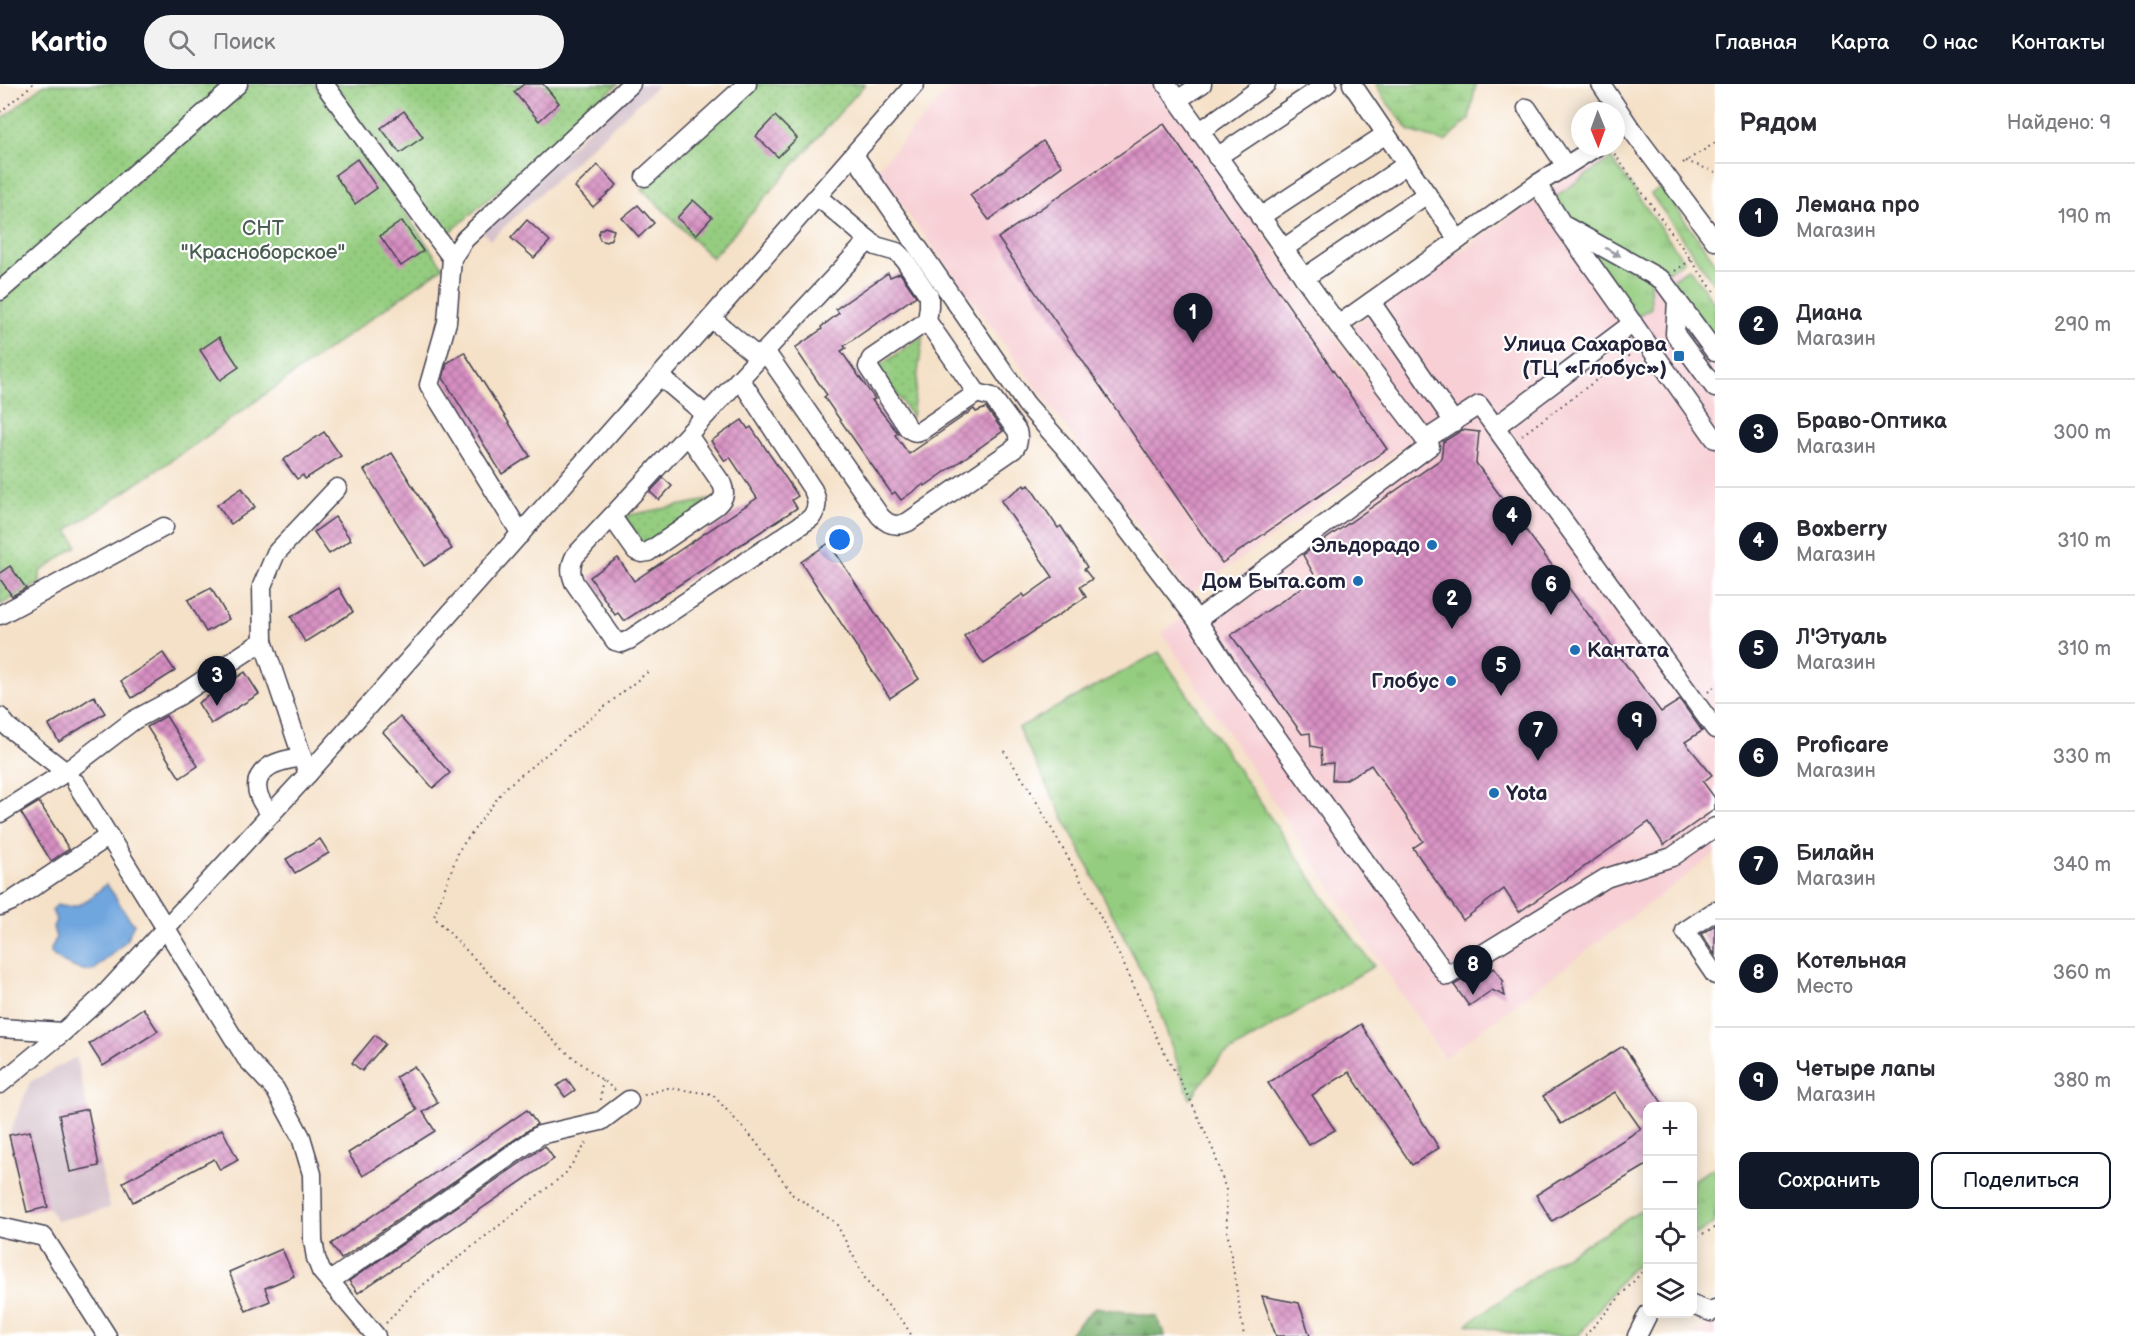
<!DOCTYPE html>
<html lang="ru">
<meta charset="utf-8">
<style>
body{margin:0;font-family:"Balsamiq Sans",sans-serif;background:#f2f2f3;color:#2b2b33}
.controls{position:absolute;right:18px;bottom:18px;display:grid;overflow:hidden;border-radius:12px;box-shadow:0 3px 15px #0003}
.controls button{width:54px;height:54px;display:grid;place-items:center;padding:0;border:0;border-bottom:2px solid #e1e1e2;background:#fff;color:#2b2b33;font:30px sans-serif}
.compass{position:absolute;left:1571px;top:18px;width:54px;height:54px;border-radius:50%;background:#fff;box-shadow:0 3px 15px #0003;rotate:179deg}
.you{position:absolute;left:840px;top:456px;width:21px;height:21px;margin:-15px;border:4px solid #fff;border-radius:50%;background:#1a73e8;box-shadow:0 0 0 9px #1a73e833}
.badge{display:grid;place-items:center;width:39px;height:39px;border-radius:50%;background:#111827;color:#fff;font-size:20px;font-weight:700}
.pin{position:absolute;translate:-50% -50px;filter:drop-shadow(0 2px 3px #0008)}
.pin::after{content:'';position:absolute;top:32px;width:21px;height:18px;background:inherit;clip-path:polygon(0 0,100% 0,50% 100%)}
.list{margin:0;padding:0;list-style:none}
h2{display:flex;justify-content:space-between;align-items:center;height:78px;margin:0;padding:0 24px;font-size:26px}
h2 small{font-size:20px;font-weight:400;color:#7c7c81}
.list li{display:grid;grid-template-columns:39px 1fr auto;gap:18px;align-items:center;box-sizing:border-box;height:108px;padding:0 24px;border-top:2px solid #e1e1e2}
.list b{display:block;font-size:22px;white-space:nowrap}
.list p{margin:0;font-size:20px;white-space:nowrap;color:#7c7c81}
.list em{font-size:20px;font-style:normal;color:#7c7c81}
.actions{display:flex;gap:12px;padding:18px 24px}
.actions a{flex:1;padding:14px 0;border:2px solid #111827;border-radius:12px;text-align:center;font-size:21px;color:#111827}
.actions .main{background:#111827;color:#fff}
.icon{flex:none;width:33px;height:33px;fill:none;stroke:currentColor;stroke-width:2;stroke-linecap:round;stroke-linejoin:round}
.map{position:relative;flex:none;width:1715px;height:1252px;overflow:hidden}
header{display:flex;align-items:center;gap:36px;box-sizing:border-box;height:84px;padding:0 30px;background:#111827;color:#fff}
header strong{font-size:28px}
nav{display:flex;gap:33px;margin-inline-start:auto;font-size:21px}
.search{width:420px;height:54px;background:#f2f2f3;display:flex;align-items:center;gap:15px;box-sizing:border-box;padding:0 21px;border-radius:33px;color:#7c7c81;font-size:22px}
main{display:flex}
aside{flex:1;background:#fff}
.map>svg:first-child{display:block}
</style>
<header>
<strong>Kartio</strong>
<div class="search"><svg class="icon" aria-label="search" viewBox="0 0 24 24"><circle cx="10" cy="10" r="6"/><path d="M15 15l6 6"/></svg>Поиск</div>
<nav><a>Главная</a><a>Карта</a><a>О нас</a><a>Контакты</a></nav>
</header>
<main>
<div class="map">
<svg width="1715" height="1252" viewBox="0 0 1715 1252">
<defs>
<pattern id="grass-tufts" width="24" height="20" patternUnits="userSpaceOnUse" patternTransform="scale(1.5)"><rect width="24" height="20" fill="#95cd80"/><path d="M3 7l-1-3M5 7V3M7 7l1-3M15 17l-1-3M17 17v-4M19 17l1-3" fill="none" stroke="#80b070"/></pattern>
<pattern id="forest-firs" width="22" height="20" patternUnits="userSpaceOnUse" patternTransform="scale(1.5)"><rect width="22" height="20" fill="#78b06e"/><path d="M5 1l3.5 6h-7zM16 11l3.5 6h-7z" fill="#628f5c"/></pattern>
<pattern id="wetland-marsh" width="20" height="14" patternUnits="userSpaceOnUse" patternTransform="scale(1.5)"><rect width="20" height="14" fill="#95cd80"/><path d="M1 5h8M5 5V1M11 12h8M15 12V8" fill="none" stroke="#80b070"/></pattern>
<pattern id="park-dots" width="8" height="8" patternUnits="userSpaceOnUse" patternTransform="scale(1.5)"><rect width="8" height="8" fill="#95cd80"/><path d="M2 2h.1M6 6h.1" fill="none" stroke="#80b070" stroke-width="1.8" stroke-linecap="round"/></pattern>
<pattern id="building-cross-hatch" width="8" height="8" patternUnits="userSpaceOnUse" patternTransform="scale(1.5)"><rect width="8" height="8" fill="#d78fc2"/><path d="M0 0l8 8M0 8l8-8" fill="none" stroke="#ae749f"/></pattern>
</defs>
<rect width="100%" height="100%" fill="#fff"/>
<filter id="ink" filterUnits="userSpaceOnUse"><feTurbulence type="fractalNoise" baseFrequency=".0167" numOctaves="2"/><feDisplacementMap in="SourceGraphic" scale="12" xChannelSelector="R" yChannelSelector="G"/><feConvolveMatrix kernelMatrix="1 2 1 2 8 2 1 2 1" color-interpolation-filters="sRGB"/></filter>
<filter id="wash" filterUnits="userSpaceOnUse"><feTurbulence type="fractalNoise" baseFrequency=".008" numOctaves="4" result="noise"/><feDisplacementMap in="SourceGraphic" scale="24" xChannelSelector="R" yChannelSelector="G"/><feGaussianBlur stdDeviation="1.35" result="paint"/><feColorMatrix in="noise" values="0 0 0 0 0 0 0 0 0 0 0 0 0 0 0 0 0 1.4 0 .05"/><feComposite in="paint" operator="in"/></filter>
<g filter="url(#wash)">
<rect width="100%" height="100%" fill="#f5e1c8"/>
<g fill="#f7cfd4">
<polygon points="954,0 1160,0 1325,239 1413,357 1189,510 876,86"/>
<polygon points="1601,70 1715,237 1715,770 1444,974 1162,549 1421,360 1341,250"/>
<polygon points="1715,1237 1715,1252 1690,1252"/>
</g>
<g fill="#d2bdc8">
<polygon points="638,0 659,0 490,156 481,146"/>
<polygon points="76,973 110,1124 57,1137 48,1123 27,1128 9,1051 30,998"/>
</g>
<g fill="url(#grass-tufts)" stroke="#5c785e" stroke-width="1.5">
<polygon points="1611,74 1684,177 1666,189 1577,141 1555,113"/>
<polygon points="1661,103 1715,178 1715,201 1651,110"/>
<polygon points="1587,162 1650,195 1651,224 1637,232"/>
<polygon points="1689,184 1715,220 1715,255 1672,195"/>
<polygon points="1159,568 1338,834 1374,882 1221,973 1190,1015 1154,912 1018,644"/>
<polygon points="1715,1083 1715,1139 1693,1152 1693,1096"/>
<polygon points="1647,1123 1647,1176 1628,1187 1578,1252 1526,1252 1467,1240 1557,1177"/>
</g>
<polygon fill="url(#forest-firs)" stroke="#4d6954" stroke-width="1.5" points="1095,1223 1157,1233 1165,1252 1067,1252"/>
<polygon fill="url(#wetland-marsh)" stroke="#5c785e" stroke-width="1.5" points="1376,0 1476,0 1469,35 1445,58 1410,47 1382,12"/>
<g fill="url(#park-dots)" stroke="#5c785e" stroke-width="1.5">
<polygon points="44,0 232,0 0,199 0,37"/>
<polygon points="251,0 314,0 443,183 200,357 68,446 77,462 40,488 40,499 0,521 0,213"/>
<polygon points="332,0 618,0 446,152"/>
<polygon points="756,0 865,0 712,174 642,105"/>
<polygon points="923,252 912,333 878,283"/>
<polygon points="714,415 644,462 624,432"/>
</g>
<path fill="#6fa6de" stroke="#48648c" stroke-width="1.5" d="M106,800C118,814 122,827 134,840L126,857L93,887C78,887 60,879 50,868L56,854L53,843L56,836L52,826L57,821C78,828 91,814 106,800Z"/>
<g id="blocks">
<g fill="url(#building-cross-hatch)">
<polygon points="524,0 543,0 559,19 539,37 514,8"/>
<polygon points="404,27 423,53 400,69 381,44"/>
<polygon points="775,32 797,54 778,73 756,52"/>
<polygon points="1164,40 1387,365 1222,479 998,154"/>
<polygon points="1043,57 1062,82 989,136 970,111"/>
<polygon points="357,75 377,104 355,120 335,91"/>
<polygon points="598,81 617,101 593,123 575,103"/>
<polygon points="693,116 712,133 696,151 677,134"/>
<polygon points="638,121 654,139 639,153 622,134"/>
<polygon points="527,136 550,157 534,174 511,154"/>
<polygon points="402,137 423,167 401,182 380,152"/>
<polygon points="605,143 614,146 611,155 606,158 600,156 598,151 600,146"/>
<polygon points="888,189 890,193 900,189 916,212 844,262 846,264 841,267 875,315 872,316 898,349 895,351 909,370 974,325 976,328 986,324 1003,347 925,402 924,400 901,416 895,408 892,410 824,313 827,311 795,264 822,245 821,243 839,229 836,225"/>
<polygon points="219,253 239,283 220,296 200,266"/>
<polygon points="464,268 530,372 502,390 443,294 447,279"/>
<polygon points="742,336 748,345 751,343 798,412 792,416 797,424 624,537 618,529 615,531 590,493 618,474 634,497 757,414 730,373 725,377 711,357"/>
<polygon points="1462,346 1479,348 1476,379 1661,628 1680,616 1698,641 1702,647 1685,658 1712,691 1703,698 1715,714 1715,725 1664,761 1649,738 1519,828 1504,805 1463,836 1413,764 1423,757 1371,681 1345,696 1332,696 1333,679 1322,680 1321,664 1311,662 1310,649 1302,650 1231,551 1316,494 1303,471 1441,375 1443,358"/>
<polygon points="324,348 341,372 305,395 303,391 297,395 283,376"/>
<polygon points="392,369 452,465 424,482 364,386"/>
<polygon points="663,394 672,402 659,416 650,408"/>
<polygon points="1024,401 1025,403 1029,401 1058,444 1061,442 1087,483 1084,485 1092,495 1080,503 1086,513 984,580 964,552 1023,510 1025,513 1053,493 1001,417"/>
<polygon points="242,404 255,423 231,440 217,421"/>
<polygon points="335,433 351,456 329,470 314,448"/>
<polygon points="829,459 919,595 890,614 801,478"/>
<polygon points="10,482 26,504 12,512 0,495 0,489"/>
<polygon points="211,504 229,535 206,548 188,516"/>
<polygon points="339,504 353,528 305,558 291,533"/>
<polygon points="163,569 175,587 132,614 121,597"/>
<polygon points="245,588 259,610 211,640 198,619"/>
<polygon points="94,612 105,629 59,658 49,641"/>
<polygon points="166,632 198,682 180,694 147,643"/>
<polygon points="400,633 450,689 433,704 383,648"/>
<polygon points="39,718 69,765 51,777 21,729"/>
<polygon points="320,755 329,769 295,789 286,775"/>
<polygon points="1715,841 1715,871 1701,850"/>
<polygon points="1494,884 1504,898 1502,899 1505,912 1492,906 1469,922 1454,901 1465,894 1470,900"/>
<polygon points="143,924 158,947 103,982 89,960"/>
<polygon points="1361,940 1439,1064 1412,1081 1349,988 1312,1011 1335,1046 1309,1061 1268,999"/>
<polygon points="375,951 385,960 362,987 352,979"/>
<polygon points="1623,962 1665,1023 1647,1023 1647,1081 1552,1137 1536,1111 1641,1045 1615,1008 1561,1040 1543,1012"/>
<polygon points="414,982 438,1019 423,1028 435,1047 363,1092 348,1069 417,1026 396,993"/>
<polygon points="567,995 575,1006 565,1013 557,1002"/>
<polygon points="88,1025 99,1082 70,1088 59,1031"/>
<polygon points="527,1026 537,1040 341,1175 331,1160"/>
<polygon points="222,1045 238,1076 220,1086 214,1075 133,1118 123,1098"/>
<polygon points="30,1047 48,1123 27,1128 9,1051"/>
<polygon points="545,1062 554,1075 358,1209 349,1197"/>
<polygon points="282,1165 294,1192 265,1204 270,1217 246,1227 229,1188"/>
<polygon points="1262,1212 1299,1219 1310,1252 1276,1252"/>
</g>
</g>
</g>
<g filter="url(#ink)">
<use href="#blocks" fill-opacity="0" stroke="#423f50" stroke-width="1.5"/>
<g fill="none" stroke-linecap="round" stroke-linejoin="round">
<g stroke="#423f50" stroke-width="21">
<g id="minor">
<polyline points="324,0 452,174"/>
<polyline points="1166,0 1338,241"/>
<polyline points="1352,0 1458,156"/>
<polyline points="1601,0 1631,45 1715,157"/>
<polyline points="1177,16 1202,0"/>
<polyline points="1527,24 1566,82"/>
<polyline points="1199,48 1266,0"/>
<polyline points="1596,63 1537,100 1563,141 1715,355"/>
<polyline points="854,71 1026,320 1065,364 1197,536"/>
<polyline points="1217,73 1327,0"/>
<polyline points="645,93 747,0"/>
<polyline points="1537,100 1338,241 1430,362 1197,536 1233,592 1447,892 1606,794 1672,773 1715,743"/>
<polyline points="1260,133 1386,50"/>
<polyline points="1567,143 1662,196 1715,268"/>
<polyline points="1283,165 1407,80"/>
<polyline points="1304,194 1427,110"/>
<polyline points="0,207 238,0"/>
<polyline points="1677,216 1675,250 1715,304"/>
<polyline points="1371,218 1454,338"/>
<path d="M711,234L759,274L765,267L880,432C889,442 897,443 908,438L1014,365C1019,359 1019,354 1017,347L992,313L977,309L927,237L929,223V212L904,175L897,168L876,162L818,113"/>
<path d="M927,237L871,275L868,283L908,344C913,348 916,349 922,346L977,309"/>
<polyline points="1633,239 1495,343 1715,645"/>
<polyline points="765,267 869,156"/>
<polyline points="660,292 706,331"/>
<path d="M740,295L813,406C818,417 818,424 811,434L629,556L622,559L615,557L574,498C570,488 570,482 575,472L759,274"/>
<polyline points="1425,356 1479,321 1495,343"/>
<path d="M612,433L636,467L642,469L648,468L717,421C724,414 726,410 722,400L688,351"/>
<polyline points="521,450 429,301 447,238 452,174 465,155 631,0"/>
<polyline points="0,531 164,443"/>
<polyline points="263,557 262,502 276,469 337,404"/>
<polyline points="0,633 8,643 66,688"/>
<polyline points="76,699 246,974 275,1005 301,1053 312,1090 313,1156 316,1174 321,1187 376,1252"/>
<polyline points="0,729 66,688 134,636 179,612 263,557 308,690"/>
<path d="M272,729C258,718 250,698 266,685C275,677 291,675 302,673"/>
<polyline points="0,822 12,817 109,752"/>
<polyline points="1715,827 1685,847 1715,891"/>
<polyline points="0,944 63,948"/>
<polyline points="0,1000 63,948 103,912 308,690 711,234 915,0"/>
<polyline points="0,1143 44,1153 107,1252"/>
<polyline points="330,1197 540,1051 601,1037 629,1016"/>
<polyline points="1692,1221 1711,1228 1715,1225"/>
<polyline points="1637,1252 1648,1230"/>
</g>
</g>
<g stroke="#423f50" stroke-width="2" stroke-dasharray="1.5 4.5" stroke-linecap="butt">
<polyline points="0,28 33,0"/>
<polyline points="1611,65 1715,209"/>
<polyline points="1686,77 1715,88"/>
<polyline points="1683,79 1715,59"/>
<polyline points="1675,187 1692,175"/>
<polyline points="1522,351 1633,269"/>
<polyline points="1708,608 1715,602"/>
<polyline points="1004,667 1030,706 1096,824 1128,889 1159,959 1190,1015 1214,1068 1226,1106 1227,1146 1244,1252"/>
<polyline points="615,1006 560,963 434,833 459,766 505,704 650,586"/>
<polyline points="644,1011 668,1004 712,1010 756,1058 793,1111 836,1139 867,1198 904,1239 912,1252"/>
<polyline points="601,1016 602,996"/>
<polyline points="1692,1155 1715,1144"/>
<polyline points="386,1239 414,1208 565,1090 588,1057"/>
<polyline points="1585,1252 1641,1189 1648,1184"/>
</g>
<use href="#minor" stroke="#fff" stroke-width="18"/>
</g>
<defs><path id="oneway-solid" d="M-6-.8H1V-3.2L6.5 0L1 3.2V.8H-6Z" transform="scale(1.5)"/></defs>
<use fill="#9c9ca7" href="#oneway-solid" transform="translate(1613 168) rotate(28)"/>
</g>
<g fill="#1f6fb2" stroke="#fff" stroke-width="2">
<rect x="1673" y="266" width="12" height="12" rx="3"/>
<circle cx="1432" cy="461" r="6"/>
<circle cx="1358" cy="497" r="6"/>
<circle cx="1575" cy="566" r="6"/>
<circle cx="1451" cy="597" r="6"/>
<circle cx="1494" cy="709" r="6"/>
</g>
<g text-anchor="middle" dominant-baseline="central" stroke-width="4.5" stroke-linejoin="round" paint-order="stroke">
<g font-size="21" fill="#4a5e53" stroke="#fff">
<text x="263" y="144">СНТ<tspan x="263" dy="24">"Красноборское"</tspan></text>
</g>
<g font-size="21" font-weight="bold" fill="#22223b" stroke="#fff" text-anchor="end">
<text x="1667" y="260">Улица Сахарова<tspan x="1667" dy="24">(ТЦ «Глобус»)</tspan></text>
<text x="1420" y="461">Эльдорадо</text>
<text x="1346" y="497">Дом Быта.com</text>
<text x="1587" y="566" text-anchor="start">Кантата</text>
<text x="1439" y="597">Глобус</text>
<text x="1506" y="709" text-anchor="start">Yota</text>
</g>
</g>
</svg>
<div class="controls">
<button>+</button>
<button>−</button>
<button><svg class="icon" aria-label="locate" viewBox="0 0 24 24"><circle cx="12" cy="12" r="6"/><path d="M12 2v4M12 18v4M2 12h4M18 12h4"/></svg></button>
<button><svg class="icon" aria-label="layers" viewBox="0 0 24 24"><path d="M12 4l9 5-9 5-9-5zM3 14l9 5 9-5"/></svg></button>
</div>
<svg class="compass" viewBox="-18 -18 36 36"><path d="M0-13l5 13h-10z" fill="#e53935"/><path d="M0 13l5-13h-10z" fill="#7c7c81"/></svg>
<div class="you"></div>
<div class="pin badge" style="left:1193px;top:259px">1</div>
<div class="pin badge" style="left:1452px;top:545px">2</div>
<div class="pin badge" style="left:217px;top:622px">3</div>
<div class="pin badge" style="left:1512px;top:462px">4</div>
<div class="pin badge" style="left:1501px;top:612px">5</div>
<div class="pin badge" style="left:1551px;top:531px">6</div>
<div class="pin badge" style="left:1538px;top:677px">7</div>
<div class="pin badge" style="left:1473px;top:911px">8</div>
<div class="pin badge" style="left:1637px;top:667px">9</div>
</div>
<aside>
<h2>Рядом<small>Найдено: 9</small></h2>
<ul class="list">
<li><span class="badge">1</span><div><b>Лемана про</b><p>Магазин</p></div><em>190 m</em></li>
<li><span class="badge">2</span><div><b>Диана</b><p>Магазин</p></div><em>290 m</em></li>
<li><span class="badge">3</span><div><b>Браво-Оптика</b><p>Магазин</p></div><em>300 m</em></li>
<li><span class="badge">4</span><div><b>Boxberry</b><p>Магазин</p></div><em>310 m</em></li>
<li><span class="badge">5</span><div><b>Л'Этуаль</b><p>Магазин</p></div><em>310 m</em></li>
<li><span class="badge">6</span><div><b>Proficare</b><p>Магазин</p></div><em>330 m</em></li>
<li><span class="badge">7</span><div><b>Билайн</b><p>Магазин</p></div><em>340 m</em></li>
<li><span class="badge">8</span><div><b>Котельная</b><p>Место</p></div><em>360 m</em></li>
<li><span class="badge">9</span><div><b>Четыре лапы</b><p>Магазин</p></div><em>380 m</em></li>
</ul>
<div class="actions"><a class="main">Сохранить</a><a>Поделиться</a></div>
</aside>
</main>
